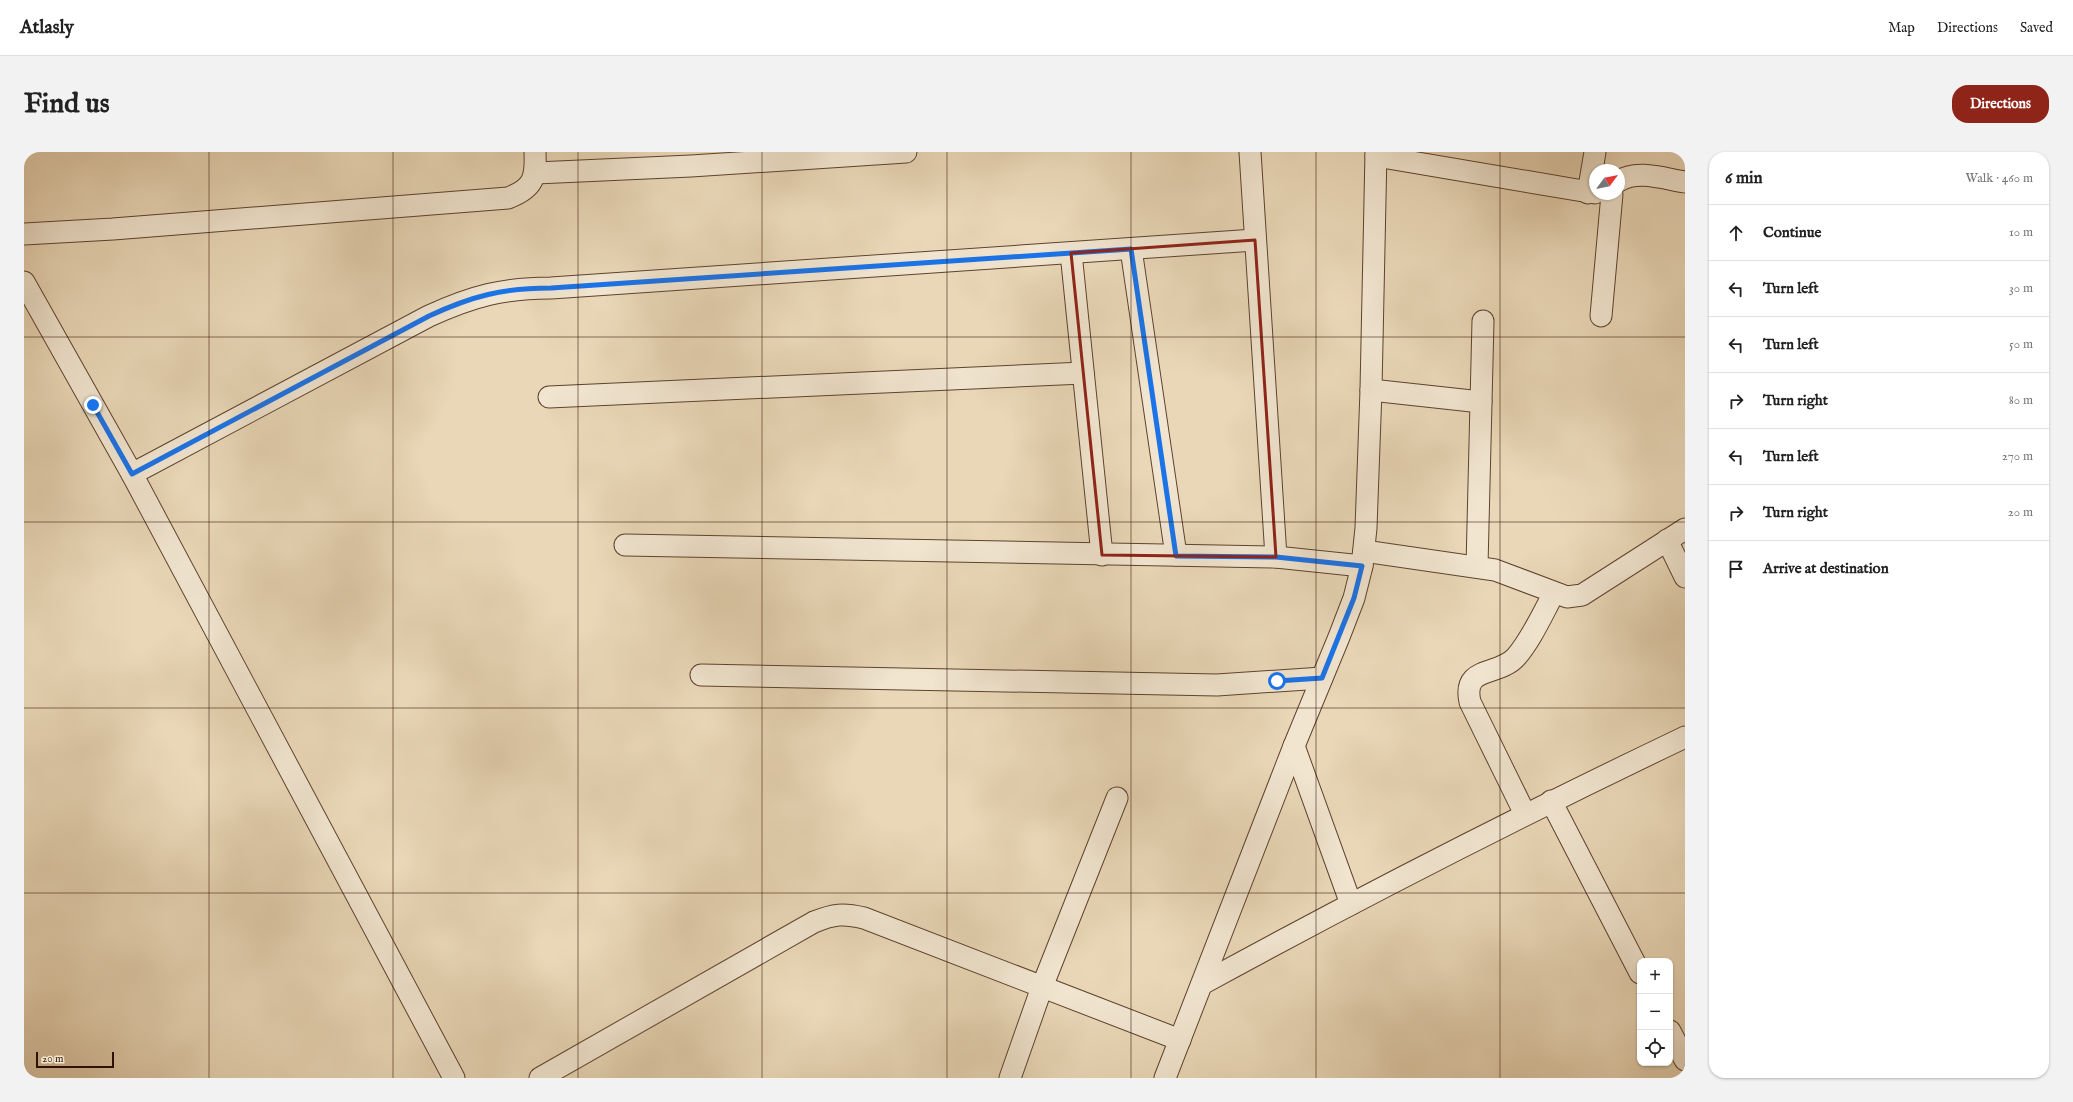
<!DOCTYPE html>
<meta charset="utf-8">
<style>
body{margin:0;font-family:"IM FELL English",serif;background:#f2f2f2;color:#222}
.controls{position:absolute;right:12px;bottom:12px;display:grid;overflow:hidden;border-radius:8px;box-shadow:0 1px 3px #0004}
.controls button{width:36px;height:36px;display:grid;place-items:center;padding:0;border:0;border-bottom:1px solid #e0e0e0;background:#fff;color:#222;font:20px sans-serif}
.compass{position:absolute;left:1565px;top:12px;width:36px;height:36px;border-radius:50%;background:#fff;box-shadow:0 1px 3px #0004;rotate:58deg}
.scale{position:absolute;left:12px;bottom:10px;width:78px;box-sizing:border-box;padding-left:4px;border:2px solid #2f1100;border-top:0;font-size:11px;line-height:14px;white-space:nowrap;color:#2f1100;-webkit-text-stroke:3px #f1e5d0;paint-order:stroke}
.stop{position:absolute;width:12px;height:12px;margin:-9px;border:3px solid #1a73e8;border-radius:50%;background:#fff}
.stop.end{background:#1a73e8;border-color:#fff;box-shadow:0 1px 4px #0008}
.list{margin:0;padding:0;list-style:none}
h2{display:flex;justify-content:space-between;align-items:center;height:52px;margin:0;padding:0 16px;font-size:17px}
h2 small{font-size:13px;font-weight:400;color:#767676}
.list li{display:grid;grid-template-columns:26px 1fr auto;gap:12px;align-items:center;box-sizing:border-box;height:56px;padding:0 16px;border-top:1px solid #e0e0e0}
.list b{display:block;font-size:15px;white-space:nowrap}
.list em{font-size:13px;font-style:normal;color:#767676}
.icon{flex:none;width:22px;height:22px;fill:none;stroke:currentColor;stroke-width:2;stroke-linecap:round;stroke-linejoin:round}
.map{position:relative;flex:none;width:1661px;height:926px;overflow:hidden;border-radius:16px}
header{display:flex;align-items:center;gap:24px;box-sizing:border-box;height:56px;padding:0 20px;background:#fff;border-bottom:1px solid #e0e0e0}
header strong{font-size:19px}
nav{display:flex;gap:22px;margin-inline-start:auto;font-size:14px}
.intro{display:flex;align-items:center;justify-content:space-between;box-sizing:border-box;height:96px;padding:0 24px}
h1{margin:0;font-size:28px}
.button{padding:10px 18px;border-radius:16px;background:#8f2418;color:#fff;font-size:14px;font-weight:700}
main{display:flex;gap:24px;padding:0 24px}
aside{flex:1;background:#fff;border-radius:16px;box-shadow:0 1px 3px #0004}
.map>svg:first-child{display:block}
</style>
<header>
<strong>Atlasly</strong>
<nav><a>Map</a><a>Directions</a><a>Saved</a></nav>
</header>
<div class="intro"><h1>Find us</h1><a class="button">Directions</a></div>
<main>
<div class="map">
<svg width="1661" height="926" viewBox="0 0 1661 926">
<rect width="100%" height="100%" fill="#e9d7b7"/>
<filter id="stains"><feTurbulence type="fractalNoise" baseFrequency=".005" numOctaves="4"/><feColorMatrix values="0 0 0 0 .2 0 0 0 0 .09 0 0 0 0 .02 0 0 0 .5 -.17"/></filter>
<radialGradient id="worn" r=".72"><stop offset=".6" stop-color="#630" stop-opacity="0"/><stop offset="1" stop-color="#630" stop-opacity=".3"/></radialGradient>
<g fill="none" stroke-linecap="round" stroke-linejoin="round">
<g stroke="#5e422e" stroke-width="23">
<g id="minor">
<polyline points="1226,0 1252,405"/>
<polyline points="1352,4 1571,41"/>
<polyline points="512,21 667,14 882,0"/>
<path d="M1595,29C1613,17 1641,27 1661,30"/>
<polyline points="1564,41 1571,0"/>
<path d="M0,82L89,77L484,46C510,36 512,26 511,0"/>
<polyline points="1107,97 1152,403"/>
<polyline points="1047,101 1078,403"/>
<polyline points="0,130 108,322 430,926"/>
<polyline points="1577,164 1588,42"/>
<polyline points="1347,238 1457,250"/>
<polyline points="525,245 1059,221"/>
<path d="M108,322L405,164C449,144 479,136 527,136L1231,88"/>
<polyline points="1643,388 1661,425"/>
<polyline points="601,393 1252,405 1338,414"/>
<polyline points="1340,399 1471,418 1543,445 1558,443 1661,377"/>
<polyline points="1453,414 1459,169"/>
<polyline points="677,523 1193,533 1298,526"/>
<polyline points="1270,594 1327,752"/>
<polyline points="1527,649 1616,821"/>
<path d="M1501,662L1446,550C1438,513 1474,525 1492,505C1507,488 1519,461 1530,441"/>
<path d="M1178,832C1337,745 1498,663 1661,585"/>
<polyline points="1646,879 1661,908"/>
<path d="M516,926L790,770C810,762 819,761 840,766L1156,888"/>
<polyline points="986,926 1018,835 1093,646"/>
<polyline points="1141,926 1270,594 1315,485 1330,446 1338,414 1342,376 1347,238 1352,0"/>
</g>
</g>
<use href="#minor" stroke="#f1e5d0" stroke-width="21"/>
</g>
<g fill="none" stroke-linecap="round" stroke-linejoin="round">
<path stroke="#1a73e8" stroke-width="5" d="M69,253L108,322L405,164C448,144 479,136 527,136L1107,97L1152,404L1252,405L1338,414L1330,446L1298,526L1253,529"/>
</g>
<path fill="none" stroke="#8f2418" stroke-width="3" stroke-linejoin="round" d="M1231,88L1252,405L1078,403L1047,101Z"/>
<path fill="none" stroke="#2f1100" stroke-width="1" stroke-opacity="0.55" d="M185,0V926M369,0V926M554,0V926M738,0V926M923,0V926M1107,0V926M1292,0V926M1476,0V926M0,185H1661M0,370H1661M0,556H1661M0,741H1661"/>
<rect width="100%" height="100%" filter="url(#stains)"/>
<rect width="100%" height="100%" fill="url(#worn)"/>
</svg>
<div class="controls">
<button>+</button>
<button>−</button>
<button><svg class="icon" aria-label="locate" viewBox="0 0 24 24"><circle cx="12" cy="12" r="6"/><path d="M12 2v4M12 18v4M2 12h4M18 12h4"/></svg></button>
</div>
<svg class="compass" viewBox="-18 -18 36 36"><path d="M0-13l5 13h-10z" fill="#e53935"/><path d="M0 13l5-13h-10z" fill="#767676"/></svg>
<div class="scale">20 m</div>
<div class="stop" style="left:1253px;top:529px"></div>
<div class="stop end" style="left:69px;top:253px"></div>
</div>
<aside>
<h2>6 min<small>Walk · 460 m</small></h2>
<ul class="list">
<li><svg class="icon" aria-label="ahead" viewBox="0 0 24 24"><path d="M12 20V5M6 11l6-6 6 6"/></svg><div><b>Continue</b></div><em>10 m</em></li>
<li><svg class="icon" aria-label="left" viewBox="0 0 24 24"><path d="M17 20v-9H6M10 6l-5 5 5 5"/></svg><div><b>Turn left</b></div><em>30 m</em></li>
<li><svg class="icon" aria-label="left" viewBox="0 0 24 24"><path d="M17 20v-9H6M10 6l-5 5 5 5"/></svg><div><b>Turn left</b></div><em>50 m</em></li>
<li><svg class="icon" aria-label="right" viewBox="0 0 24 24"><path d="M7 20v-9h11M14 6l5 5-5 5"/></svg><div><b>Turn right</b></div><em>80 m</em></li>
<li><svg class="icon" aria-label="left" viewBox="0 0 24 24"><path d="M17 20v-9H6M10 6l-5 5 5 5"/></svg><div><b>Turn left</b></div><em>270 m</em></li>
<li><svg class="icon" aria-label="right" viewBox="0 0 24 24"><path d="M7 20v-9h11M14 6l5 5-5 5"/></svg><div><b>Turn right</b></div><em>20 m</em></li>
<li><svg class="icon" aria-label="arrive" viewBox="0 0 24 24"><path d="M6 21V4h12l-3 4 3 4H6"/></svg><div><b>Arrive at destination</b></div></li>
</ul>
</aside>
</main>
